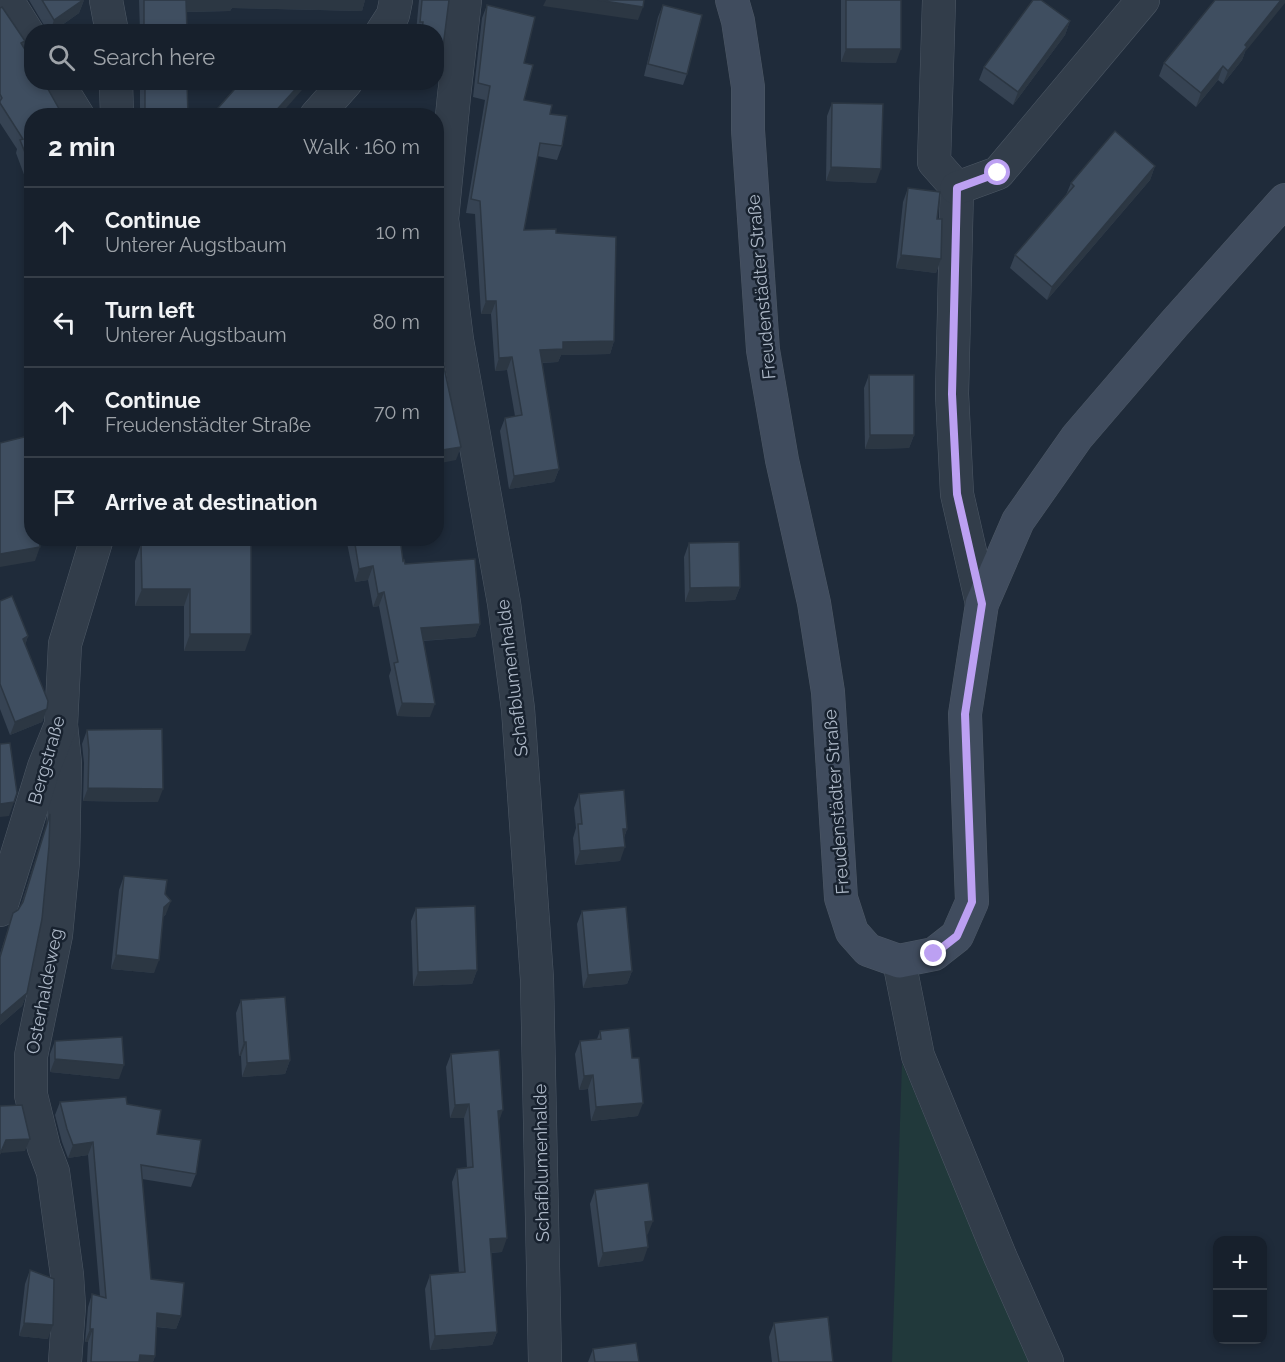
<!DOCTYPE html>
<meta charset="utf-8">
<style>
body{margin:0;font-family:Raleway,sans-serif;background:#202834;color:#f1f3f6}
.controls{position:absolute;right:18px;bottom:18px;display:grid;overflow:hidden;border-radius:12px;box-shadow:0 3px 9px #0003}
.controls button{width:54px;height:54px;display:grid;place-items:center;padding:0;border:0;border-bottom:2px solid #363e48;background:#17202c;color:#f1f3f6;font:30px sans-serif}
.stop{position:absolute;width:18px;height:18px;margin:-14px;border:4px solid #bca0f2;border-radius:50%;background:#fff}
.stop.end{background:#bca0f2;border-color:#fff;box-shadow:0 2px 6px #0008}
.list{margin:0;padding:0;list-style:none}
h2{display:flex;justify-content:space-between;align-items:center;height:78px;margin:0;padding:0 24px;font-size:26px}
h2 small{font-size:20px;font-weight:400;color:#9ea3a9}
.list li{display:grid;grid-template-columns:39px 1fr auto;gap:18px;align-items:center;box-sizing:border-box;height:90px;padding:0 24px;border-top:2px solid #363e48}
.list b{display:block;font-size:22px;white-space:nowrap}
.list p{margin:0;font-size:20px;white-space:nowrap;color:#9ea3a9}
.list em{font-size:20px;font-style:normal;color:#9ea3a9}
.icon{flex:none;width:33px;height:33px;fill:none;stroke:currentColor;stroke-width:2;stroke-linecap:round;stroke-linejoin:round}
.map{position:relative;flex:none;width:1285px;height:1362px;overflow:hidden}
.search{position:absolute;background:#17202c;box-shadow:0 3px 9px #0003;left:24px;top:24px;width:420px;height:66px;display:flex;align-items:center;gap:15px;box-sizing:border-box;padding:0 21px;border-radius:24px;color:#9ea3a9;font-size:22px}
.panel{position:absolute;background:#17202c;box-shadow:0 3px 9px #0003;left:24px;top:108px;width:420px;height:438px;border-radius:24px}
.map>svg:first-child{display:block}
</style>
<div class="map">
<svg width="1285" height="1362" viewBox="0 0 1285 1362">
<rect width="100%" height="100%" fill="#1f2b3a"/>
<polygon fill="#21393b" points="902,1063 1029,1362 892,1362"/>
<g fill="none" stroke-linecap="round" stroke-linejoin="round">
<g stroke="#4d5865" stroke-width="34">
<g id="street">
<polyline points="7,0 32,40"/>
<polyline points="106,0 112,32"/>
<polyline points="465,0 454,96 442,219 457,340 504,603 518,709 537,979 545,1362"/>
<polyline points="939,0 934,162 957,188 952,394 957,494 982,604"/>
<polyline points="382,32 393,15 396,0"/>
<polyline points="57,82 78,116"/>
<polyline points="116,82 117,116"/>
<polyline points="316,116 346,82"/>
<polyline points="957,188 998,173 1143,0"/>
<polyline points="61,725 65,763 63,861 56,935 31,1056 31,1095 44,1148 53,1172 67,1275 69,1306 65,1362"/>
<polyline points="0,910 44,767 61,725 65,644 97,538"/>
<polyline points="899,961 918,1056 1000,1256 1047,1362"/>
</g>
</g>
<g stroke="#4d5865" stroke-width="34">
<polyline id="secondary" points="732,0 738,21 748,87 748,130 763,350 782,460 814,603 828,692 841,898 852,932 868,950 899,961 934,954 957,936 972,902 965,714 982,604 1018,521 1077,437 1174,324 1285,200"/>
</g>
<use href="#street" stroke="#323d4a" stroke-width="33"/>
<use href="#secondary" stroke="#404c5e" stroke-width="33"/>
</g>
<g fill="#364353">
<polygon points="29,0 84,0 79,13 52,32 48,32"/>
<polygon points="139,0 365,0 362,11 232,8 230,11 186,12 187,32 140,32"/>
<polygon points="419,0 449,0 442,55 439,65 436,64 436,32 416,32"/>
<polygon points="841,0 901,0 896,63 841,62"/>
<polygon points="487,5 524,63 524,100 550,114 562,146 557,160 537,156 524,230 556,233 614,341 610,354 561,355 558,362 542,363 559,469 554,482 509,489 500,431 505,418 515,416 507,370 495,371 491,314 481,314 475,214 466,213 485,100 473,97 482,18"/>
<polygon points="663,5 687,74 683,85 644,76 658,17"/>
<polygon points="0,8 23,46 32,116 32,196 16,153 17,149 0,123"/>
<polygon points="1070,21 1065,35 1013,105 979,80 984,67"/>
<polygon points="1245,52 1242,60 1223,84 1218,80 1196,107 1159,76 1164,63"/>
<polygon points="140,82 187,82 188,116 140,116"/>
<polygon points="832,103 876,183 826,181 827,116"/>
<polygon points="1155,166 1150,180 1047,300 1010,268 1015,255 1066,195 1071,183"/>
<polygon points="908,188 937,219 941,259 936,273 896,268 903,202"/>
<polygon points="869,375 914,435 909,448 865,449 864,388"/>
<polygon points="198,538 251,538 245,651 184,651 184,606 135,606 135,561 141,544 199,544"/>
<polygon points="346,538 400,538 403,561 405,564 480,624 475,637 423,641 430,717 397,716 389,676 391,670 379,606 373,607 368,580 355,582"/>
<polygon points="689,543 740,587 735,600 685,602 684,557"/>
<polygon points="0,601 28,636 25,645 47,709 42,722 10,735 0,709"/>
<polygon points="87,730 158,802 83,801 84,763 82,744"/>
<polygon points="579,794 627,829 624,838 620,861 575,865 573,838 576,828 574,808"/>
<polygon points="50,814 27,993 22,1006 0,1025 0,954 13,913 18,910 21,905"/>
<polygon points="124,876 165,894 166,914 163,917 154,973 111,969 119,890"/>
<polygon points="416,908 477,970 472,984 413,986 411,921"/>
<polygon points="582,911 632,971 627,984 583,988 577,924"/>
<polygon points="241,1000 290,1060 285,1074 242,1077 241,1056 239,1056 236,1013"/>
<polygon points="600,1031 638,1116 591,1121 588,1089 579,1090 575,1054 580,1041 597,1039"/>
<polygon points="55,1041 119,1079 50,1072 50,1054"/>
<polygon points="451,1054 499,1120 502,1252 491,1253 497,1332 492,1345 430,1350 425,1289 430,1275 459,1273 452,1182 457,1169 467,1168 464,1118 450,1118 446,1067"/>
<polygon points="60,1102 127,1104 196,1174 191,1187 142,1179 151,1279 181,1316 176,1329 156,1327 155,1356 153,1362 87,1362 88,1342 85,1342 88,1307 92,1294 100,1296 88,1155 68,1158 62,1142 55,1115"/>
<polygon points="595,1190 648,1234 646,1235 643,1261 598,1267 590,1204"/>
<polygon points="30,1270 48,1339 19,1336 25,1284"/>
<polygon points="774,1323 833,1362 772,1362 769,1337"/>
<polygon points="593,1349 639,1362 588,1362"/>
</g>
<g fill="#2c3743">
<polygon points="83,0 84,0 79,13 52,32 50,32 54,20"/>
<polygon points="186,0 365,0 362,11 232,8 230,11 181,12"/>
<polygon points="546,0 598,0 643,7 638,20 543,6"/>
<polygon points="1281,0 1285,0 1285,3 1245,52 1242,60 1223,84 1228,71 1245,45"/>
<polygon points="1070,21 1065,35 1013,105 1018,92"/>
<polygon points="846,49 901,49 896,63 841,62"/>
<polygon points="1223,66 1218,80 1196,107 1201,93"/>
<polygon points="302,82 309,82 279,116 271,116"/>
<polygon points="1155,166 1150,180 1047,300 1052,287"/>
<polygon points="831,167 881,169 876,183 826,181"/>
<polygon points="901,255 941,259 936,273 896,268"/>
<polygon points="486,301 496,301 491,314 481,314"/>
<polygon points="614,341 610,354 561,355 558,362 535,363 540,350 563,342"/>
<polygon points="512,357 507,370 495,371 499,358"/>
<polygon points="870,435 914,435 909,448 865,449"/>
<polygon points="461,447 456,460 436,464 436,451"/>
<polygon points="559,469 554,482 509,489 514,476"/>
<polygon points="40,547 35,561 0,567 0,554"/>
<polygon points="373,566 368,580 355,582 359,569"/>
<polygon points="740,587 735,600 685,602 690,588"/>
<polygon points="142,589 190,589 184,606 135,606"/>
<polygon points="384,592 379,606 373,607 378,594"/>
<polygon points="480,624 475,637 416,641 421,628"/>
<polygon points="190,634 251,634 245,651 184,651"/>
<polygon points="28,636 24,649 23,639"/>
<polygon points="402,703 435,704 430,717 397,716"/>
<polygon points="47,709 42,722 10,735 15,722"/>
<polygon points="88,788 163,789 158,802 83,801"/>
<polygon points="14,802 9,816 0,817 0,804"/>
<polygon points="623,829 627,829 622,843"/>
<polygon points="625,847 620,861 575,865 580,851"/>
<polygon points="171,901 166,914 159,920 164,907"/>
<polygon points="116,955 159,960 154,973 111,969"/>
<polygon points="477,970 472,984 413,986 418,972"/>
<polygon points="632,971 627,984 583,988 588,975"/>
<polygon points="27,993 22,1006 0,1025 0,1016"/>
<polygon points="244,1042 246,1042 241,1056 239,1056"/>
<polygon points="55,1059 124,1065 119,1079 50,1072"/>
<polygon points="290,1060 285,1074 242,1077 247,1063"/>
<polygon points="593,1075 588,1089 579,1090 584,1076"/>
<polygon points="643,1103 638,1116 591,1121 596,1107"/>
<polygon points="469,1104 464,1118 450,1118 455,1105"/>
<polygon points="503,1110 498,1124 498,1111"/>
<polygon points="30,1139 25,1151 1,1153 0,1156 6,1140"/>
<polygon points="93,1142 88,1155 68,1158 73,1145"/>
<polygon points="653,1221 648,1234 640,1235 645,1222"/>
<polygon points="507,1238 502,1252 485,1253 490,1239"/>
<polygon points="648,1247 643,1261 598,1267 603,1253"/>
<polygon points="157,1313 181,1316 176,1329 152,1326"/>
<polygon points="24,1323 53,1325 48,1339 19,1336"/>
<polygon points="90,1329 93,1329 88,1342 85,1342"/>
<polygon points="497,1332 492,1345 430,1350 435,1336"/>
<polygon points="140,1355 155,1356 153,1362 137,1362"/>
</g>
<g fill="#3f4e60" stroke="#2c3743" stroke-width="1.5">
<polygon points="42,0 83,0 54,20"/>
<polygon points="144,0 186,0 187,32 144,32"/>
<polygon points="422,0 449,0 442,55 436,54 436,32 422,32 423,22 420,22"/>
<polygon points="598,0 644,0 643,7"/>
<rect x="846" y="0" width="55" height="49"/>
<polygon points="1033,0 1041,0 1070,21 1018,92 984,67"/>
<polygon points="1215,0 1281,0 1245,45 1247,47 1228,71 1223,66 1201,93 1164,63"/>
<polygon points="487,5 535,17 524,63 533,65 524,100 552,105 550,114 567,116 562,146 540,143 524,230 556,229 556,233 616,237 614,341 563,342 563,349 540,350 559,469 514,476 505,418 522,415 512,357 499,358 496,301 486,301 480,201 471,199 490,86 478,83"/>
<polygon points="663,5 702,15 687,74 648,64"/>
<polygon points="2,7 25,41 21,43 32,61 32,82 44,82 63,116 32,116 32,170 20,140 23,139 0,103 0,101 2,98 0,94 0,8"/>
<polygon points="145,82 187,82 188,116 145,116"/>
<polygon points="241,82 302,82 271,116 211,116"/>
<polygon points="832,103 883,104 881,169 831,167"/>
<polygon points="1115,131 1155,166 1052,287 1015,255 1074,186 1071,183"/>
<polygon points="908,188 940,192 937,219 942,219 941,259 901,255"/>
<polygon points="436,318 445,372 461,447 436,451"/>
<polygon points="869,375 914,375 914,435 870,435"/>
<polygon points="32,435 32,490 31,490 32,496 32,538 39,538 40,547 0,554 0,443"/>
<polygon points="206,538 251,538 251,634 190,634 190,589 142,589 141,544 206,545"/>
<polygon points="354,538 400,538 403,561 404,560 405,564 475,559 480,624 421,628 435,704 402,703 394,663 398,662 384,592 378,594 373,566 359,569"/>
<polygon points="739,542 740,587 690,588 689,543"/>
<polygon points="12,596 28,636 23,639 48,701 47,709 15,722 0,684 0,601"/>
<polygon points="162,729 163,789 88,788 89,750 87,730"/>
<polygon points="10,743 17,793 14,802 0,804 0,744"/>
<polygon points="624,790 627,829 623,829 625,847 580,851 578,824 582,824 579,794"/>
<polygon points="50,814 49,846 42,919 27,993 0,1016 0,957 13,913 18,910 23,902"/>
<polygon points="124,876 167,880 165,894 171,901 164,907 159,960 116,955"/>
<polygon points="475,906 477,970 418,972 416,908"/>
<polygon points="626,907 632,971 588,975 582,911"/>
<polygon points="285,997 290,1060 247,1063 246,1042 244,1042 241,1000"/>
<polygon points="629,1028 632,1058 639,1058 643,1103 596,1107 593,1075 584,1076 580,1041 601,1039 600,1031"/>
<polygon points="122,1037 124,1065 55,1059 55,1041"/>
<polygon points="499,1050 503,1110 498,1111 507,1238 490,1239 497,1332 435,1336 430,1275 465,1272 457,1169 473,1167 469,1104 455,1105 451,1054"/>
<polygon points="126,1097 127,1104 161,1110 157,1134 201,1140 196,1174 141,1165 151,1279 184,1283 181,1316 157,1313 155,1356 140,1355 139,1362 91,1362 93,1329 90,1329 92,1294 106,1298 93,1142 73,1145 67,1129 60,1102"/>
<polygon points="22,1105 30,1139 6,1140 0,1154 0,1106"/>
<polygon points="648,1183 653,1221 645,1222 648,1247 603,1253 595,1190"/>
<polygon points="30,1270 54,1279 53,1325 24,1323"/>
<polygon points="828,1317 833,1362 779,1362 774,1323"/>
<polygon points="636,1343 639,1362 595,1362 593,1349"/>
</g>
<g fill="none" stroke-linecap="round" stroke-linejoin="round">
<polyline stroke="#bca0f2" stroke-width="8" points="934,954 957,936 972,902 965,714 982,604 957,494 952,394 957,188 998,173"/>
</g>
<g text-anchor="middle" dominant-baseline="central" stroke-width="5" stroke-linejoin="round" paint-order="stroke">
<g font-size="18" fill="#adb8c7" stroke="#18222f">
<text transform="translate(761 287) rotate(-95)">Freudenstädter Straße</text>
<text transform="translate(512 678) rotate(-97)">Schafblumenhalde</text>
<text transform="translate(46 760) rotate(-74)">Bergstraße</text>
<text transform="translate(836 802) rotate(-94)">Freudenstädter Straße</text>
<text transform="translate(44 991) rotate(-79)">Osterhaldeweg</text>
<text transform="translate(541 1163) rotate(-91)">Schafblumenhalde</text>
</g>
</g>
</svg>
<div class="controls">
<button>+</button>
<button>−</button>
</div>
<div class="stop" style="left:998px;top:173px"></div>
<div class="stop end" style="left:934px;top:954px"></div>
<div class="search"><svg class="icon" aria-label="search" viewBox="0 0 24 24"><circle cx="10" cy="10" r="6"/><path d="M15 15l6 6"/></svg>Search here</div>
<section class="panel">
<h2>2 min<small>Walk · 160 m</small></h2>
<ul class="list">
<li><svg class="icon" aria-label="ahead" viewBox="0 0 24 24"><path d="M12 20V5M6 11l6-6 6 6"/></svg><div><b>Continue</b><p>Unterer Augstbaum</p></div><em>10 m</em></li>
<li><svg class="icon" aria-label="left" viewBox="0 0 24 24"><path d="M17 20v-9H6M10 6l-5 5 5 5"/></svg><div><b>Turn left</b><p>Unterer Augstbaum</p></div><em>80 m</em></li>
<li><svg class="icon" aria-label="ahead" viewBox="0 0 24 24"><path d="M12 20V5M6 11l6-6 6 6"/></svg><div><b>Continue</b><p>Freudenstädter Straße</p></div><em>70 m</em></li>
<li><svg class="icon" aria-label="arrive" viewBox="0 0 24 24"><path d="M6 21V4h12l-3 4 3 4H6"/></svg><div><b>Arrive at destination</b></div></li>
</ul>
</section>
</div>
